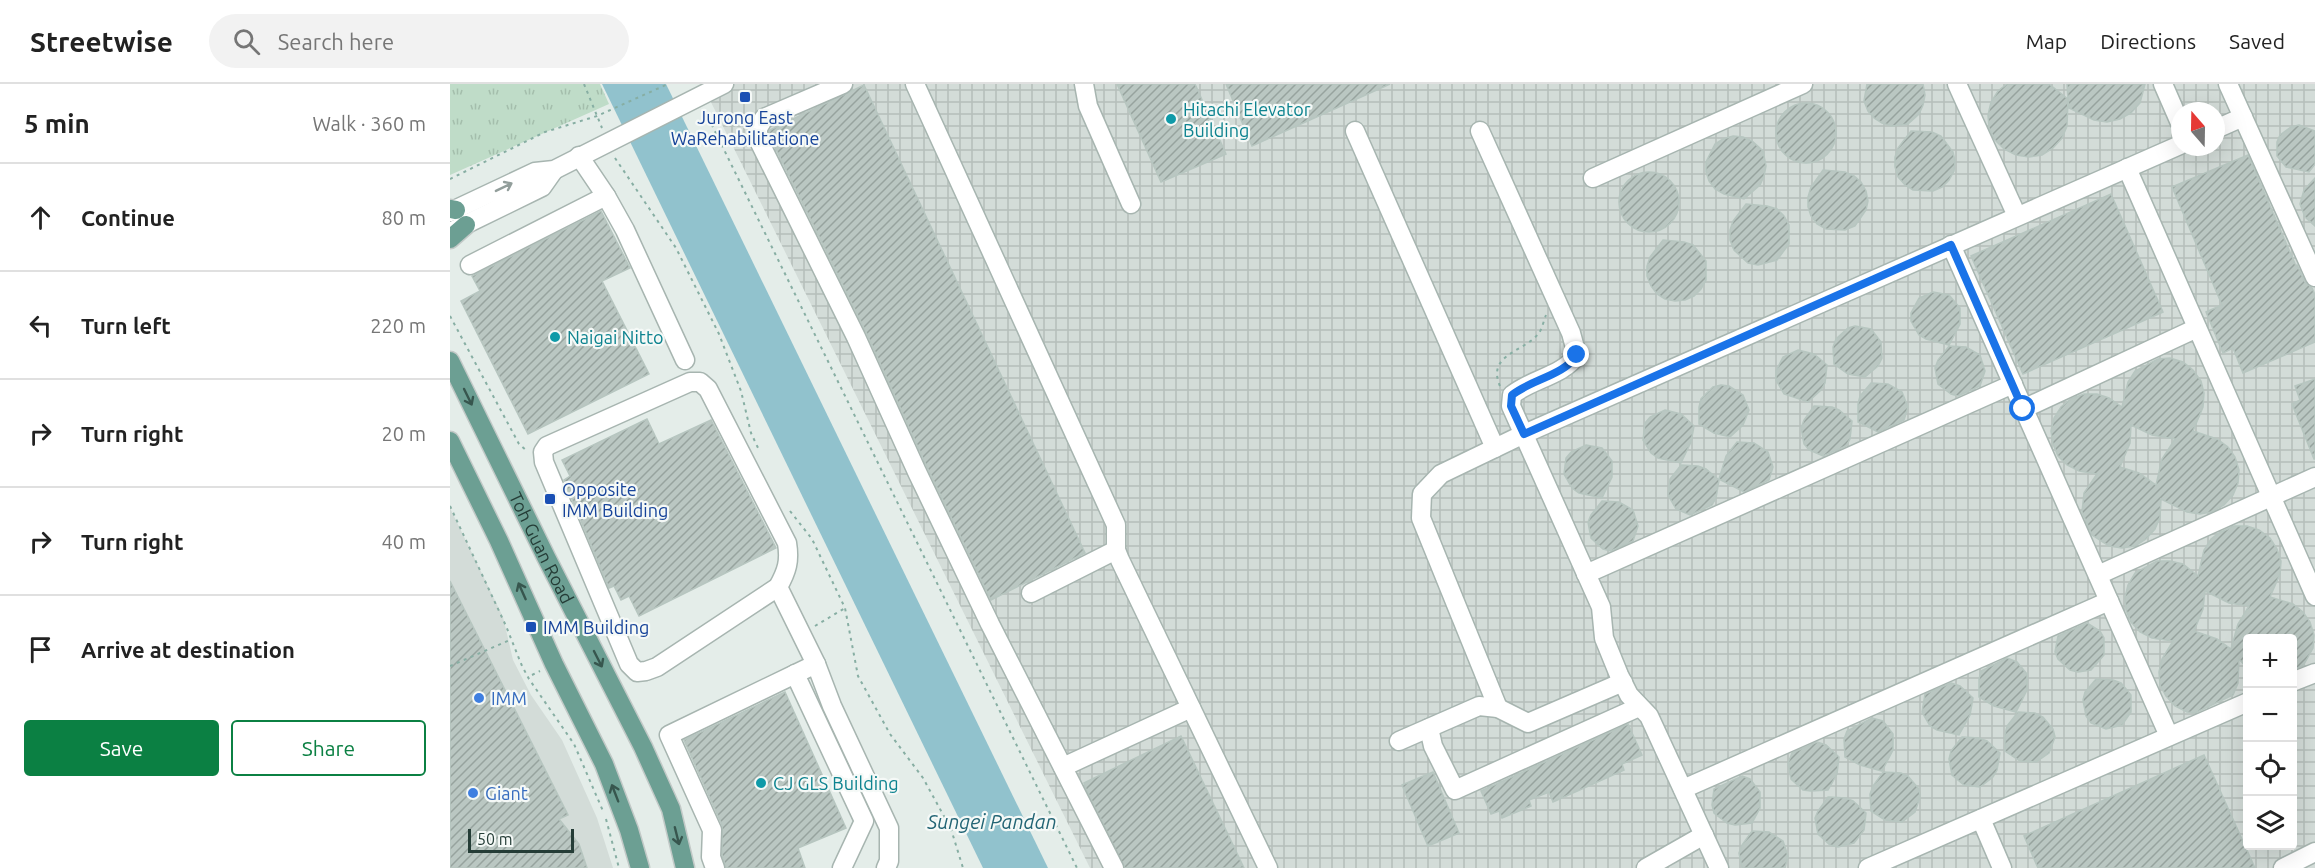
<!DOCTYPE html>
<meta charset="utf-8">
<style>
body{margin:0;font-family:Ubuntu,sans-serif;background:#f2f2f2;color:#222}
.controls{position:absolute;right:18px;bottom:18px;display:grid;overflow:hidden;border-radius:6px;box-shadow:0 6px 24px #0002}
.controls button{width:54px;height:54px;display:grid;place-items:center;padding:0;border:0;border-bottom:2px solid #e0e0e0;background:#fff;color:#222;font:30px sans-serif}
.compass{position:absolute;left:1721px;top:18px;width:54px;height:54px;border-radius:50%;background:#fff;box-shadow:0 6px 24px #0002;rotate:340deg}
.scale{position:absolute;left:18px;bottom:15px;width:106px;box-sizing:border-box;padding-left:6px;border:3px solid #253d37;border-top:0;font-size:16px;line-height:21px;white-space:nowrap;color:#253d37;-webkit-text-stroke:4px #f5f9f7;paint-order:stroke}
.stop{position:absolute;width:18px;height:18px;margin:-14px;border:4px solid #1a73e8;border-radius:50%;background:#fff}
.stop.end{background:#1a73e8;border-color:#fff;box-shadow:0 2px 6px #0008}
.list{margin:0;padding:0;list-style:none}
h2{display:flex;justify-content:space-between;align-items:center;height:78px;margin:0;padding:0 24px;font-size:26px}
h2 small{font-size:20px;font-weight:400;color:#767676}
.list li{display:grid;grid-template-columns:39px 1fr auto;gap:18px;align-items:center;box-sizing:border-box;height:108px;padding:0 24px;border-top:2px solid #e0e0e0}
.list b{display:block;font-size:22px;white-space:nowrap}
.list em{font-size:20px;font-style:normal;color:#767676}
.actions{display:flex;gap:12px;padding:18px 24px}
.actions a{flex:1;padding:14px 0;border:2px solid #0b8043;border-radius:6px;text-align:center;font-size:21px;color:#0b8043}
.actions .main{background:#0b8043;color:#fff}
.icon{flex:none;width:33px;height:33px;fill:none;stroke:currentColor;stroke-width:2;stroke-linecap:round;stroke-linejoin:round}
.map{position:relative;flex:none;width:1865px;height:784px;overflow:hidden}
header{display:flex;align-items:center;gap:36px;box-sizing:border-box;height:84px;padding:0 30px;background:#fff;border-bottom:2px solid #e0e0e0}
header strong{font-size:28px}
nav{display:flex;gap:33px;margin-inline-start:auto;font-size:21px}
.search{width:420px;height:54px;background:#f2f2f2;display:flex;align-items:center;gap:15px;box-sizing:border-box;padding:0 21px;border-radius:33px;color:#767676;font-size:22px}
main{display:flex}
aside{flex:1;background:#fff}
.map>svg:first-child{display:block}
</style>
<header>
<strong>Streetwise</strong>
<div class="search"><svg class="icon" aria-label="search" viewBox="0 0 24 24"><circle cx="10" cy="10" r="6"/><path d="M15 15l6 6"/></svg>Search here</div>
<nav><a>Map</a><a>Directions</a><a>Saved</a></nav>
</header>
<main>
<aside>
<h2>5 min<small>Walk · 360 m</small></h2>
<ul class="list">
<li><svg class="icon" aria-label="ahead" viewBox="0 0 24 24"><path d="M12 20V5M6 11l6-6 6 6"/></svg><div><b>Continue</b></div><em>80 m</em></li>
<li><svg class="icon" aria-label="left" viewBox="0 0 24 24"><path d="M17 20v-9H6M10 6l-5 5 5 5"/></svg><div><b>Turn left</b></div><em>220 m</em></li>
<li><svg class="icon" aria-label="right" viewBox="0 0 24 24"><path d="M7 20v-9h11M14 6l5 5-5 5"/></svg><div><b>Turn right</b></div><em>20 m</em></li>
<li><svg class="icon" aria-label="right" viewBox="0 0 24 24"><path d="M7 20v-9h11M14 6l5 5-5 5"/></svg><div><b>Turn right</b></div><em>40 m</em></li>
<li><svg class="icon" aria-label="arrive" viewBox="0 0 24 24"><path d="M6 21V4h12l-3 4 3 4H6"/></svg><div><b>Arrive at destination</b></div></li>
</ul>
<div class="actions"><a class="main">Save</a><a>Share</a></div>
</aside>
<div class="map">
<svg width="1865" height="784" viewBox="0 0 1865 784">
<defs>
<pattern id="industrial-grid" width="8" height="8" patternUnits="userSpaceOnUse" patternTransform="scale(1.5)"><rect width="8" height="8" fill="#d3dcd8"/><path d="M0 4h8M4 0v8" fill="none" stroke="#b5beba"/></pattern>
<pattern id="grass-tufts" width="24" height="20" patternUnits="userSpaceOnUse" patternTransform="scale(1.5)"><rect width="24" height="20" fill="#bfdcc8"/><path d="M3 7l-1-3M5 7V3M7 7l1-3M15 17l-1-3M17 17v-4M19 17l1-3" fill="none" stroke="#a4beac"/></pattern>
<pattern id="building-hatch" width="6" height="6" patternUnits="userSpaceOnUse" patternTransform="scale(1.5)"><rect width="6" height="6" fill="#bac7c2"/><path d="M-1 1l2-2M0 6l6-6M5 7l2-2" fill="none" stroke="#97a39e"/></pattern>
</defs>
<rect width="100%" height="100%" fill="#e4ede9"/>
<polygon fill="#d3dcd8" points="0,424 53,533 63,576 81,611 112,656 147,734 163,784 0,784"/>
<path fill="url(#industrial-grid)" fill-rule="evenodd" d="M252,0H1865V784H640ZM1730,27H1766V63H1730ZM1798,554H1842V762H1798Z"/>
<polygon fill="url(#grass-tufts)" points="0,0 150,0 159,20 0,91"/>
<polygon fill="#91c2cd" points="152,0 216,0 598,784 533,784"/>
<g fill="url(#building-hatch)" stroke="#b7c6c0" stroke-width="1.5" fill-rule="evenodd">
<polygon points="667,0 745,0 776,70 711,98"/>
<polygon points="776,0 940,0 802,62"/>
<polygon points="1417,0 1473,0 1475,11 1473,21 1469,30 1458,40 1442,42 1432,39 1424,34 1418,27 1414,17"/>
<polygon points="1557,0 1599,0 1618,15 1617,0 1695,0 1690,19 1681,29 1670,35 1657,38 1644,36 1619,24 1618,16 1617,42 1612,54 1603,64 1592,71 1579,73 1566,71 1554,65 1545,56 1539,44 1538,31 1541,18 1548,7"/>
<polygon points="414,1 635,469 541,516 477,383 416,248 319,51 320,46"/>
<circle cx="1356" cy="49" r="30"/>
<polygon points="1849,41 1865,47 1865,80 1859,88 1836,83 1827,72 1827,58 1830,51 1841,43"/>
<polygon points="1461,47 1482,48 1491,52 1503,68 1505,77 1504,87 1499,96 1492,103 1483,107 1463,106 1455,101 1448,93 1445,83 1445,73 1448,64"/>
<polygon points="1283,52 1293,53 1302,57 1313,67 1316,82 1314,92 1310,101 1294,115 1274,110 1265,105 1259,97 1256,88 1256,78 1265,60 1273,55"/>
<polygon points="1798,71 1846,182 1847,181 1855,198 1862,204 1865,211 1865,258 1793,289 1783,264 1773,269 1756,228 1772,221 1722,103"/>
<polygon points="1373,86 1395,88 1404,92 1411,98 1416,107 1418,117 1416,126 1405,142 1395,146 1376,145 1367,140 1361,132 1358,123 1358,113 1361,103"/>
<circle cx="1199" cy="118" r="30"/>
<polygon points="1865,94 1865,142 1855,133 1850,120 1854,106"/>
<polygon points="1661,110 1713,228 1573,290 1521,172"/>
<polygon points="1296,120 1317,122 1327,125 1334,132 1339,141 1339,160 1327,176 1308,181 1298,179 1284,166 1280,156 1280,146 1283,137"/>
<polygon points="151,127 180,184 152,197 199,290 78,350 11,217 30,207 22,192"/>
<polygon points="1213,156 1234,158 1243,161 1256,177 1256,196 1251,205 1244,212 1235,216 1225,217 1215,215 1207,210 1201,202 1197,192 1197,182 1200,173"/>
<polygon points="1483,208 1499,211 1510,224 1510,240 1499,261 1476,255 1469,251 1461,237 1461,229 1469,214"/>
<polygon points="1405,242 1421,245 1431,258 1432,274 1428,282 1415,293 1398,290 1384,280 1383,263 1386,255 1398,244"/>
<polygon points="1499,262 1516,263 1530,271 1535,287 1530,302 1508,312 1501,310 1488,300 1485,284 1488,276"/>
<polygon points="1348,266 1364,270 1377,281 1375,299 1371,306 1358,318 1334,310 1326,296 1326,287 1333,273"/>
<path d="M1720,274L1733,278L1743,286L1751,297L1754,309L1753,323L1743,347L1767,355L1778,363L1785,373L1789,386L1788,399L1783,411L1774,421L1761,428L1750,430L1737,428L1711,415L1710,433L1705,445L1696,455L1685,462L1672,464L1659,462L1642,451L1632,428L1634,409L1647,390L1629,387L1617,381L1608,372L1603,360L1601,347L1604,334L1611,323L1621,315L1634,310H1647L1659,314L1672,323L1678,298L1685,287L1708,275ZM1681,341L1702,351L1725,355L1712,375L1706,401L1689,389L1670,383L1680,359Z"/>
<polygon points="1865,295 1865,375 1864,375 1842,320 1850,316 1845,302"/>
<polygon points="1421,299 1438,300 1452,308 1458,323 1454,336 1428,348 1408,338 1408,320 1410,312"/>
<polygon points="1271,301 1279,302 1293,311 1299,326 1293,341 1280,353 1264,349 1249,340 1249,323 1251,315 1263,303"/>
<polygon points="1364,322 1382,323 1389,326 1402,337 1400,355 1396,362 1373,372 1359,366 1354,360 1351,344 1354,336"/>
<polygon points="1215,326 1231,330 1244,342 1241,358 1231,379 1208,374 1201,369 1193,356 1195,339 1200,333"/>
<polygon points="197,335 209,360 261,336 326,464 189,532 179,512 171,516 164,502 159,504 114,396 120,392 112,376"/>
<polygon points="1287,358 1304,359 1318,368 1323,383 1319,396 1294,408 1269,395 1276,372"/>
<polygon points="1136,361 1152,364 1162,377 1162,393 1152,414 1129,409 1122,404 1114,390 1116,374 1121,368"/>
<polygon points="1231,381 1248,382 1256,385 1269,396 1266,414 1262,421 1240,431 1226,425 1218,411 1220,395"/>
<polygon points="1152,417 1169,418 1183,426 1188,442 1183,457 1161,467 1153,465 1141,454 1138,438 1141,431"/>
<path d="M1784,442H1797L1809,446L1820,454L1827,465L1831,477L1830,490L1820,513L1843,520L1853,528L1860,538L1864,551L1863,564L1853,582L1842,586V555H1797V584L1789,575L1788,599L1783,611L1745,629L1737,628L1725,622L1716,612L1710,601L1709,588L1712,575L1723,557L1702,554L1690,548L1681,538L1676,526L1675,513L1678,501L1685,489L1707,477H1720L1733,480L1748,492L1754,466L1761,455L1769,449ZM1755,507L1779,519L1799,522L1788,540L1781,565L1767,555L1744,547L1753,525Z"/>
<polygon points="0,497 118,731 109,735 129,760 137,784 0,784"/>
<polygon points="1637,539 1650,547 1654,554 1654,571 1641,586 1628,588 1620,586 1608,575 1605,568 1608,552"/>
<polygon points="1557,574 1567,578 1577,590 1577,606 1566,628 1544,622 1529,613 1529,595 1531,587"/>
<polygon points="1646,595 1663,596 1671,599 1681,611 1681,628 1672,641 1656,645 1641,639 1636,632 1633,616 1635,608"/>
<polygon points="1501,599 1510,602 1523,614 1520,631 1509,651 1487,646 1480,642 1472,628 1475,610"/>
<polygon points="335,608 396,744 348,764 355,784 276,784 272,771 272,741 234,656"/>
<polygon points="1568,628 1585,629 1593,633 1603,645 1605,653 1599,669 1586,678 1570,677 1555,667 1555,650 1557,642"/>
<polygon points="1422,634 1433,637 1443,650 1443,666 1432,687 1410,681 1395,673 1394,655 1397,647"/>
<polygon points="1178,640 1192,671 1172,680 1174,686 1103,718 1099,708 1079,716 1081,722 1052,734 1049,727 1041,730 1031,707"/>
<polygon points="731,652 794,784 675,784 636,705 634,699"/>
<polygon points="1512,653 1529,654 1537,657 1550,669 1547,686 1543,693 1530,703 1514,701 1502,691 1499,675 1501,667"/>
<polygon points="1367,658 1376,661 1389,673 1387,690 1378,706 1361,707 1353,706 1341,695 1338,679 1342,669"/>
<polygon points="1754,671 1805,784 1588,784 1574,752"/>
<polygon points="983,688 1009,749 978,762 952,701"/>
<polygon points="1433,688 1451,689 1458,692 1469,705 1470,713 1465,728 1452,738 1435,736 1421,727 1420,710 1423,702"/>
<polygon points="1292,692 1300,695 1310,708 1310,724 1302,739 1285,741 1277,739 1264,729 1262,721 1264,705"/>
<polygon points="1378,713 1396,714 1403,717 1416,729 1414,746 1404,759 1388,763 1380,761 1368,750 1365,734 1368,727"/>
<polygon points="1302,747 1319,748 1333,757 1338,772 1335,784 1292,784 1289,769 1292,761"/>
</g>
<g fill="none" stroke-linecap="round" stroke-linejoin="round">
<g stroke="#a7b5b0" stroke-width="21">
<g id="minor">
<polyline points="393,0 314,34 308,44 308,55 406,253 467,388 540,540 664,784"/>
<polyline points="465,0 666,441 666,466 670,476 818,784"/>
<polyline points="634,0 638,22 681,120"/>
<polyline points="1507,0 1567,132"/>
<polyline points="1713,0 1730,39"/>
<polyline points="1778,0 1865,193"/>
<polyline points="1766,45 1793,33"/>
<polyline points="905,47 1045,364"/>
<path d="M1030,47L1121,249L1127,271C1113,292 1081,295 1062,311L1061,322L1151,523L1154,554L1169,591L1179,611L1199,632L1269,784"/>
<polyline points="129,72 156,112 175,146 235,276"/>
<polyline points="1677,84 1865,512"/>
<polyline points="1143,94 1353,0"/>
<polyline points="0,128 85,88 104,86 274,0"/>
<polyline points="2,147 92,103 104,86"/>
<polyline points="1501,161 1719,652"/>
<polyline points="20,181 156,112"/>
<path d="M240,298H250L258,305L337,459C340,477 337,487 328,503L207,583L196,587L187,588L179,580L94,378L93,368L97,362Z"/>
<polyline points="1573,325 1747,244"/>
<polyline points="1136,490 1563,300"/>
<polyline points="1648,491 1865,393"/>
<polyline points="328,503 366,580 382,622 439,744 439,777 436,784"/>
<polyline points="581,509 666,466"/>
<polyline points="345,590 414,737 392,784"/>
<polyline points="1842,598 1865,589"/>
<polyline points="1048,624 971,434 972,410 991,390 1074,350 1730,61"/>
<polyline points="979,644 983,662 1005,706 1189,623"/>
<polyline points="949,657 1029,622 1048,624 1078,639 1173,598"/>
<polyline points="613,683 741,624"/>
<polyline points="1233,705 1659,517"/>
<polyline points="1531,735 1552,784"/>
<polyline points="265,784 261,773 262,746 219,651 366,580"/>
<polyline points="1196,784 1254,751"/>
<polyline points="1418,784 1798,618"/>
<polyline points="1833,784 1865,768"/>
</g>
</g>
<g stroke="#c2c9c7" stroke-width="21">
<g id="major">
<polyline points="0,125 6,126"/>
<polyline points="0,155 16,141"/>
<path id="s1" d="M0,277L96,473L193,663L221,725L235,784"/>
<polyline points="0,357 49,457 104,580 154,680 179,746 190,784"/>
</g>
</g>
<g stroke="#87aea3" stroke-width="2" stroke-dasharray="3 4.5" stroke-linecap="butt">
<polyline points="134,0 152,44"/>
<polyline points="255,27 627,784"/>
<polyline points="165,74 226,164 269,250 291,307 301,349 309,366"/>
<polyline points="0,95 95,48 147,32 218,0"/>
<polyline points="0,232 69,360 77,367"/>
<path d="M1050,302C1036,270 1075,268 1089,249C1092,245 1094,236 1096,231"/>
<polyline points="0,422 56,542 72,582 79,595 124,660 153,727"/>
<polyline points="340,427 362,455 395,524 408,592 440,650 473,694 501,745 513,784"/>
<polyline points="365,542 395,524"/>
<polyline points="0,582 60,556"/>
<polyline points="82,591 90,587"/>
<polyline points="156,735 169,784"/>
</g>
<use href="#minor" stroke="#fff" stroke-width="18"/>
<use href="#major" stroke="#6c9f93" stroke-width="18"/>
</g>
<defs><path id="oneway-shaft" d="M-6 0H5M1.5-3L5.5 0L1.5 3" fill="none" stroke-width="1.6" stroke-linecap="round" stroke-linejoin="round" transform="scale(1.5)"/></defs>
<use stroke="#929e9b" href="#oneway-shaft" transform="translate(54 103) rotate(-26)"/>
<g stroke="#37564e">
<use href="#oneway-shaft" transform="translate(18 313) rotate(64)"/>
<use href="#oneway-shaft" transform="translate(72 507) rotate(-114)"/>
<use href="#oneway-shaft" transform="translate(148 575) rotate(63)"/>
<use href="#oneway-shaft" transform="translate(165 709) rotate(-111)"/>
<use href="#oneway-shaft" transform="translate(227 752) rotate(76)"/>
</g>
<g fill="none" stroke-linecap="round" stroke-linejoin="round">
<path stroke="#1a73e8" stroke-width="8" d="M1127,271C1113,292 1082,295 1062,311L1061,322L1074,350L1501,161L1573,325"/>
</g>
<g fill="#1a4fb4" stroke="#f5f9f7" stroke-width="2">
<rect x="289" y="7" width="12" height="12" rx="3"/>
<rect x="94" y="409" width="12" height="12" rx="3"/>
<rect x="75" y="537" width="12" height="12" rx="3"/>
</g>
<g fill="#0f9aa8" stroke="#f5f9f7" stroke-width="2">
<circle cx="721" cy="35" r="6"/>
<circle cx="105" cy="253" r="6"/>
<circle cx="311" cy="699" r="6"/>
</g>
<g fill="#3f7fe0" stroke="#f5f9f7" stroke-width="2">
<circle cx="29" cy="614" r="6"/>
<circle cx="23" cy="709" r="6"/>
</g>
<g text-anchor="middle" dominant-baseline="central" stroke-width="4.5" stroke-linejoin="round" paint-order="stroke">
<g font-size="18" fill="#0d838f" stroke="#f5f9f7" text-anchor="start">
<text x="733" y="25">Hitachi Elevator<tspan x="733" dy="21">Building</tspan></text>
<text x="117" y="253">Naigai Nitto</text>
<text x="323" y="699">CJ GLS Building</text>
</g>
<g font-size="18" fill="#164399" stroke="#f5f9f7" text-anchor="start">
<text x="295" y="33" text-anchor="middle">Jurong East<tspan x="295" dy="21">WaRehabilitatione</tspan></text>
<text x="112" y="405">Opposite<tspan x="112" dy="21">IMM Building</tspan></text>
<text x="93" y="543">IMM Building</text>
</g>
<g font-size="18" fill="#253d37" stroke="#f5f9f7">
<text stroke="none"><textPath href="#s1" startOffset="208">Toh Guan Road</textPath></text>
</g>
<g font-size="18" fill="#366cbe" stroke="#f5f9f7" text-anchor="start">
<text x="41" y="614">IMM</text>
<text x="35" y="709">Giant</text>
</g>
<g font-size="20" font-style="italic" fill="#236575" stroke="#f5f9f7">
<text x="542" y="737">Sungei Pandan</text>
</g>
</g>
</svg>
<div class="controls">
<button>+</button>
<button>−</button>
<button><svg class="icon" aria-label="locate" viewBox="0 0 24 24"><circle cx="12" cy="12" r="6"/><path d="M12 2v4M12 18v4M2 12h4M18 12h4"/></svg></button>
<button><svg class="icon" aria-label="layers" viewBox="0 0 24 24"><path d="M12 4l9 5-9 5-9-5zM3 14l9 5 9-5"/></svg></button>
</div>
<svg class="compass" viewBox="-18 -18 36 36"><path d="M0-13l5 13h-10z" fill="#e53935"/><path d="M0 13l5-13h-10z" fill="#767676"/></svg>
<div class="scale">50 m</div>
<div class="stop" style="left:1573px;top:325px"></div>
<div class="stop end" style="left:1127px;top:271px"></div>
</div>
</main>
